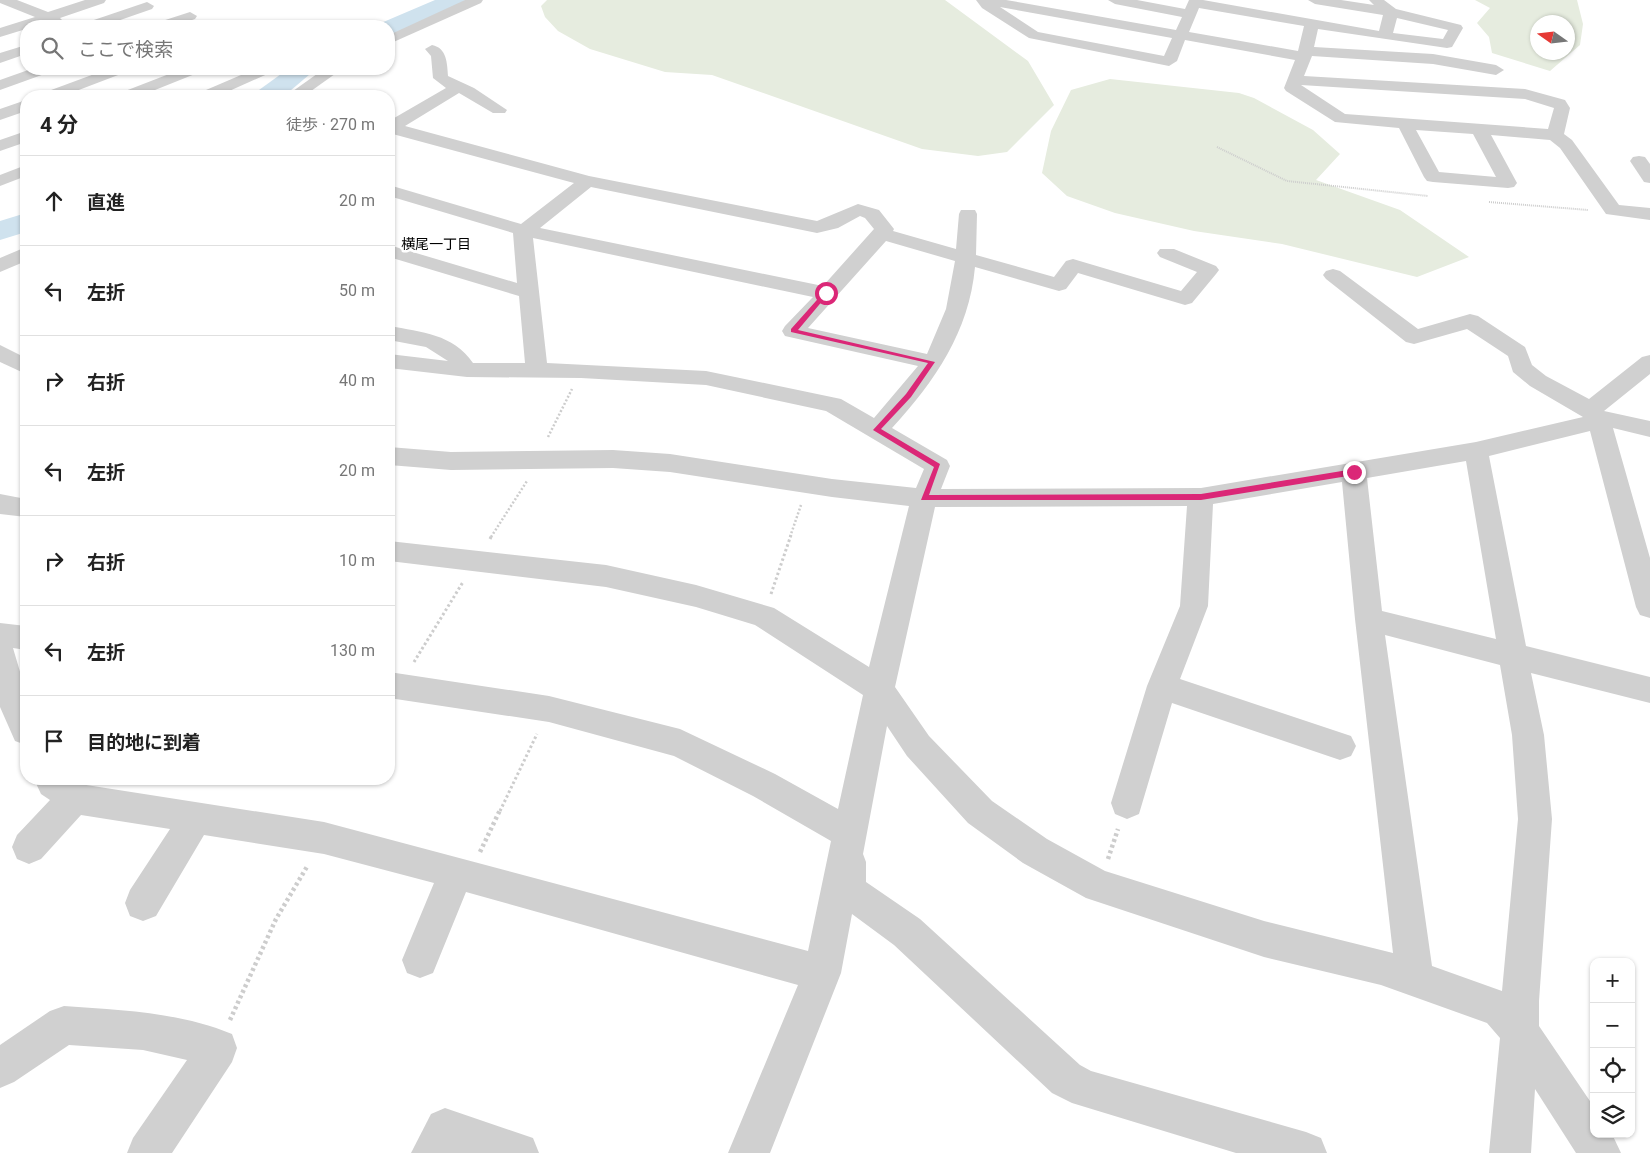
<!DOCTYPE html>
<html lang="ja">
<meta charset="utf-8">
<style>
body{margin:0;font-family:Roboto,"Noto Sans JP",sans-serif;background:#f2f2f2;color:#222}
.controls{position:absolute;right:15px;bottom:15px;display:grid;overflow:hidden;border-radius:10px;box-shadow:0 1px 4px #0004}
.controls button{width:45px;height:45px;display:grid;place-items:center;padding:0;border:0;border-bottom:1px solid #e0e0e0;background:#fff;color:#222;font:25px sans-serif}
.compass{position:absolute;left:1530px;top:15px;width:45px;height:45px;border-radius:50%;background:#fff;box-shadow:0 1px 4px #0004;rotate:284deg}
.stop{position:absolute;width:15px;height:15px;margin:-11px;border:4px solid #db2777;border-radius:50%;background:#fff}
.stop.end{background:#db2777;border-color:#fff;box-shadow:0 1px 5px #0008}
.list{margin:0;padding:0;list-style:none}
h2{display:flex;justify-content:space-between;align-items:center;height:65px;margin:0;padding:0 20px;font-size:21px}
h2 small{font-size:16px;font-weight:400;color:#767676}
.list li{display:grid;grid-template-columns:32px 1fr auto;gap:15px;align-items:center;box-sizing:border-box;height:90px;padding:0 20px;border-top:1px solid #e0e0e0}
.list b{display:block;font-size:19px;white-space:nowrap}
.list em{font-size:16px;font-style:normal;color:#767676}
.icon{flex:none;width:28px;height:28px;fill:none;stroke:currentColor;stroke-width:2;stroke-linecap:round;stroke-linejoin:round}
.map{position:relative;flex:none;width:1650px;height:1153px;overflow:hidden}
.search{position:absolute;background:#fff;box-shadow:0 1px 4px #0004;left:20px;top:20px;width:375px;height:55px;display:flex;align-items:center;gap:12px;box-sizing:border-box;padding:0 18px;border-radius:20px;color:#767676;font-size:19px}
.panel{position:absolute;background:#fff;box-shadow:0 1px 4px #0004;left:20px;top:90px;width:375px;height:695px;border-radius:20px}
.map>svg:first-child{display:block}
</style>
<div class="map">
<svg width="1650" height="1153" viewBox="0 0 1650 1153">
<rect width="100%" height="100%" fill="#fff"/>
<g fill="#e6ecdf" fill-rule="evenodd">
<polygon points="547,0 945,0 1028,61 1054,105 1007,152 978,156 922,149 712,75 665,72 590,49 558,31 545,17 541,6"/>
<path d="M1475,0H1577L1583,24L1580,45L1550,71L1492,53L1489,37L1477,23L1490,8ZM1538,22H1568V52H1538Z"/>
<polygon points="1110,79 1239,93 1254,98 1313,130 1340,154 1316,180 1400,210 1469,257 1417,277 1282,244 1194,231 1115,213 1067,196 1042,173 1051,131 1071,90"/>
</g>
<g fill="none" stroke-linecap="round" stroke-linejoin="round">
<g fill="#cfe2ee" fill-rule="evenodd">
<polygon points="435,0 465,0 462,5 397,33 389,35 389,26 379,26 381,23"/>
<polygon points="288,69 316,69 284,96 255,96 259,90"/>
<polygon points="26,213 26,232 0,240 0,221"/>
</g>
<g stroke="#cdcdcd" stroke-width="2" stroke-dasharray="1 1" stroke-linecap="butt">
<polyline points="1217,147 1287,181 1428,196"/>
<polyline points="1489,202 1588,210"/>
</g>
<g stroke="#cdcdcd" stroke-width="2.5" stroke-dasharray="2 2" stroke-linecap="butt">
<polyline points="548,437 572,389"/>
<polyline points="491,537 527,481"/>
<polyline points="790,537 801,505"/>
</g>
<g stroke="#cdcdcd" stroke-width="3" stroke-dasharray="2.5 2.5" stroke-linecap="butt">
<polyline points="490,539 492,535"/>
<polyline points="771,594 791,535"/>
<polyline points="414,662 463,582"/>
<polyline points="500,811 537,734"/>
</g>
<g stroke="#cdcdcd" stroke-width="4.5" stroke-dasharray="3 3" stroke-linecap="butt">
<polyline points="480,852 500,810"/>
<polyline points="1108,859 1118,829"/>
<polyline points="230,1020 276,919 308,865"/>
</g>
<g fill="#d0d0d0" fill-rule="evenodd">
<polygon points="0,0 17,0 48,12 85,0 106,0 104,3 60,18 62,20 60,23 47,22 26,26 26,29 0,37 0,28 35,17 0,3"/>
<polygon points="465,0 483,0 481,3 389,44 389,35"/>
<path d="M976,0H1006L1176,30L1182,17L1115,4L1108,0H1137L1185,9L1189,0H1203L1379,31L1383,15L1315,4L1308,0H1341L1374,5L1369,0H1384L1396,9L1461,25L1463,28L1452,47L1447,48L1318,29L1314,47L1433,54L1496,65L1504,70L1496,75L1433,64L1312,56L1304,76L1525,89L1565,100L1570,108L1564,134L1572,140L1619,205L1650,208V220L1606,214L1560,148L1550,140L1491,135L1517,183L1514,187L1508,188L1433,182L1427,181L1424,177L1399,128L1335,122L1286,91L1284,88L1295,60L1185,40L1177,61L1169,66L1029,38L982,8ZM1000,7L1172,38L1164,56L1038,32ZM1199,8L1304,26L1298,51L1189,32ZM1397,18L1448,30L1443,39L1393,33ZM1301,85L1525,99L1554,108L1548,129L1345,114ZM1416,130L1473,134L1496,177L1439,172Z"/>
<polygon points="147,2 154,6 152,9 103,26 83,26 85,23"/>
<polygon points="190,12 197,16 195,19 174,26 154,26 156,23"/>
<polygon points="238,20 243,21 245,24 244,26 225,26 227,23"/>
<polygon points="26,45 26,54 0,63 0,53"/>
<path d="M432,45C447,48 447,63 448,76L474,88L507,110L505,113H493L459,93L405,126L589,176L817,221L858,204L879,210L894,229L893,231L956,249L959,214L961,210H975L977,214L976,255L1054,277L1066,261L1073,259L1181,291L1197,272L1160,257L1157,253L1160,249H1174L1216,266L1219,270L1216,274L1192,303L1185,305L1078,273L1066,289L1059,291L975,267C969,332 935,381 892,428L947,460L950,466L941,489L1201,488L1476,442L1583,417L1530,386L1513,372L1508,356L1467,329L1414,344L1406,342L1326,279L1323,275L1326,271L1333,269L1340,271L1418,329L1470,314L1478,316L1525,347L1532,365L1546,376L1589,399L1642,357L1650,355V374L1604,411L1650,421V437L1613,428L1650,558V618L1640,615L1636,607L1590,431L1489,456L1526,646L1650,677V703L1531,673L1544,735L1552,819L1539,1001V1026L1594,1107V1134H1612L1621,1153H1576L1535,1089L1531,1153H1489L1500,1038L1487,1023L1381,985L1264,957L1086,898L1023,863L968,823L907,756L887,726L863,854L866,862V882L920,919L1080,1065L1091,1071L1306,1132L1321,1138L1327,1153H1236L1072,1103L1052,1093L894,945L852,914L841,973L770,1153H728L798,985L466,892L433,973L420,978L407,973L402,960L434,883L324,854L204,835L156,916L143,921L130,916L125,903L130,890L170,829L81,815L41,859L29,864L17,859L12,847L17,835L50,800L41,794L34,779H73L80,784L324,822L808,951L831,841L753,796L674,756L549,722L389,698V672L549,696L680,729L775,774L838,809L863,695L755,625L696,607L606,587L389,561V541L606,565L696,585L774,608L869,667L909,506L832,497L670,472L613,468L451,470L389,465V447L451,452L613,450L670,454L832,479L916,488L924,469L826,411L706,385L581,378L467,377L389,368V354L448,361L426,347L389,340V326C422,332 453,334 473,363H525L519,296L389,257V245L517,283L513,233L389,196V185L521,224L574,183L389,133V121L446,88L433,78L431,56L425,49ZM591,187L817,233L838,228L860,216L865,218L874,229L823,286L540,228ZM533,238L813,297L785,326L782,331L785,336L918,366L874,418L841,399L706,371L547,363ZM886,241L955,261L946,309L927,354L808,328ZM1466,461L1496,639L1382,611L1367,478ZM1342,482L1355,619L1393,953L1264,921L1105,871L1047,839L992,801L929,736L895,687L935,507L1187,506L1180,606L1147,686L1111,803L1115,814L1127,819L1139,814L1172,703L1340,760L1351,756L1356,746L1351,736L1180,679L1208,606L1213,504ZM1385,635L1500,665L1512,735L1518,819L1502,991L1432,966Z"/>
<polygon points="31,69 53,69 50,72 0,90 0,80"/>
<polygon points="108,69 129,69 126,72 63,96 41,96 43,93"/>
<polygon points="182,69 203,69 200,72 140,96 118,96 120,93"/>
<polygon points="255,69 275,69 272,72 218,96 197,96 199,93"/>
<polygon points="324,69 342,69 304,96 286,96"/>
<polygon points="26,100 26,111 0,120 0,109"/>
<polygon points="26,131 26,142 0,151 0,140"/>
<polygon points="1639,156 1645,157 1650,164 1650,183 1644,182 1630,161 1633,157"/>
<polygon points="26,165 26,176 0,186 0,175"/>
<polygon points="26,247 26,261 0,272 0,258"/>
<polygon points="0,345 26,358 26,374 0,362"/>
<polygon points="0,494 26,499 26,517 0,514"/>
<polygon points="0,623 26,626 26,650 13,648 26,692 26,745 15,741 0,707"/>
<path d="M64,1006C120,1010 179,1012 232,1034L237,1048L232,1062L172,1153H127L133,1138L187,1060L143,1050L69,1045L14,1082L0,1088V1045L50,1011Z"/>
<polygon points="445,1108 533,1138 539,1153 411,1153 431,1114"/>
</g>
</g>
<polygon fill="#db2777" points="824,292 829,293 798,330 935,362 911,397 881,429 940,464 929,495 1201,494 1354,469 1358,472 1354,475 1201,500 921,500 934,467 873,430 906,394 928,363 791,332 791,329"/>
<g text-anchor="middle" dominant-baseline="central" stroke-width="5" stroke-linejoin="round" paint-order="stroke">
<g font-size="14" fill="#000" stroke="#fff">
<text x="436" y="244">横尾一丁目</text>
</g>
</g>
</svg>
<div class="controls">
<button>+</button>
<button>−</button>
<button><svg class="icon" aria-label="locate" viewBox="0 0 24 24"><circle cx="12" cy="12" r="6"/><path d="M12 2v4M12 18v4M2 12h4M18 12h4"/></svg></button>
<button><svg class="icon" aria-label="layers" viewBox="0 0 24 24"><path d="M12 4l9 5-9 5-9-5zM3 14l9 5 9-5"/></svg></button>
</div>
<svg class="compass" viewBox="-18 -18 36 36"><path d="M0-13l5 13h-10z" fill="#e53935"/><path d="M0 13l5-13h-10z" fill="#767676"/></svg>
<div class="stop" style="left:826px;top:293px"></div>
<div class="stop end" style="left:1354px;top:472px"></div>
<div class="search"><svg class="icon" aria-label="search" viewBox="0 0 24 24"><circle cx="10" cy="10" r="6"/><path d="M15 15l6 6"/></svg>ここで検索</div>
<section class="panel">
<h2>4 分<small>徒歩 · 270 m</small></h2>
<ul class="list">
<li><svg class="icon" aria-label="ahead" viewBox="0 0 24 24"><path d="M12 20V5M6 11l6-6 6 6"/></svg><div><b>直進</b></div><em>20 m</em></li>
<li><svg class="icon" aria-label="left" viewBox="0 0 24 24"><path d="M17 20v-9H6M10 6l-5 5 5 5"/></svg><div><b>左折</b></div><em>50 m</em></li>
<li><svg class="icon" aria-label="right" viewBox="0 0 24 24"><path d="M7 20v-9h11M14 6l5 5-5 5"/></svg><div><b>右折</b></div><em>40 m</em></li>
<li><svg class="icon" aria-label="left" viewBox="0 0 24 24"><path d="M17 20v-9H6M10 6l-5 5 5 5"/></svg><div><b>左折</b></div><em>20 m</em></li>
<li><svg class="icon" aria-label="right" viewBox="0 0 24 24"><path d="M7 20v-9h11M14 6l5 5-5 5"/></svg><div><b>右折</b></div><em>10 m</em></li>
<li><svg class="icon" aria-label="left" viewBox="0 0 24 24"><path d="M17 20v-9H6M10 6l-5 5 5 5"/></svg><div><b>左折</b></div><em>130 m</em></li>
<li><svg class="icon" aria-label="arrive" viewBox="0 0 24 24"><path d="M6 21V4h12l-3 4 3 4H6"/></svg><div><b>目的地に到着</b></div></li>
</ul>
</section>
</div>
